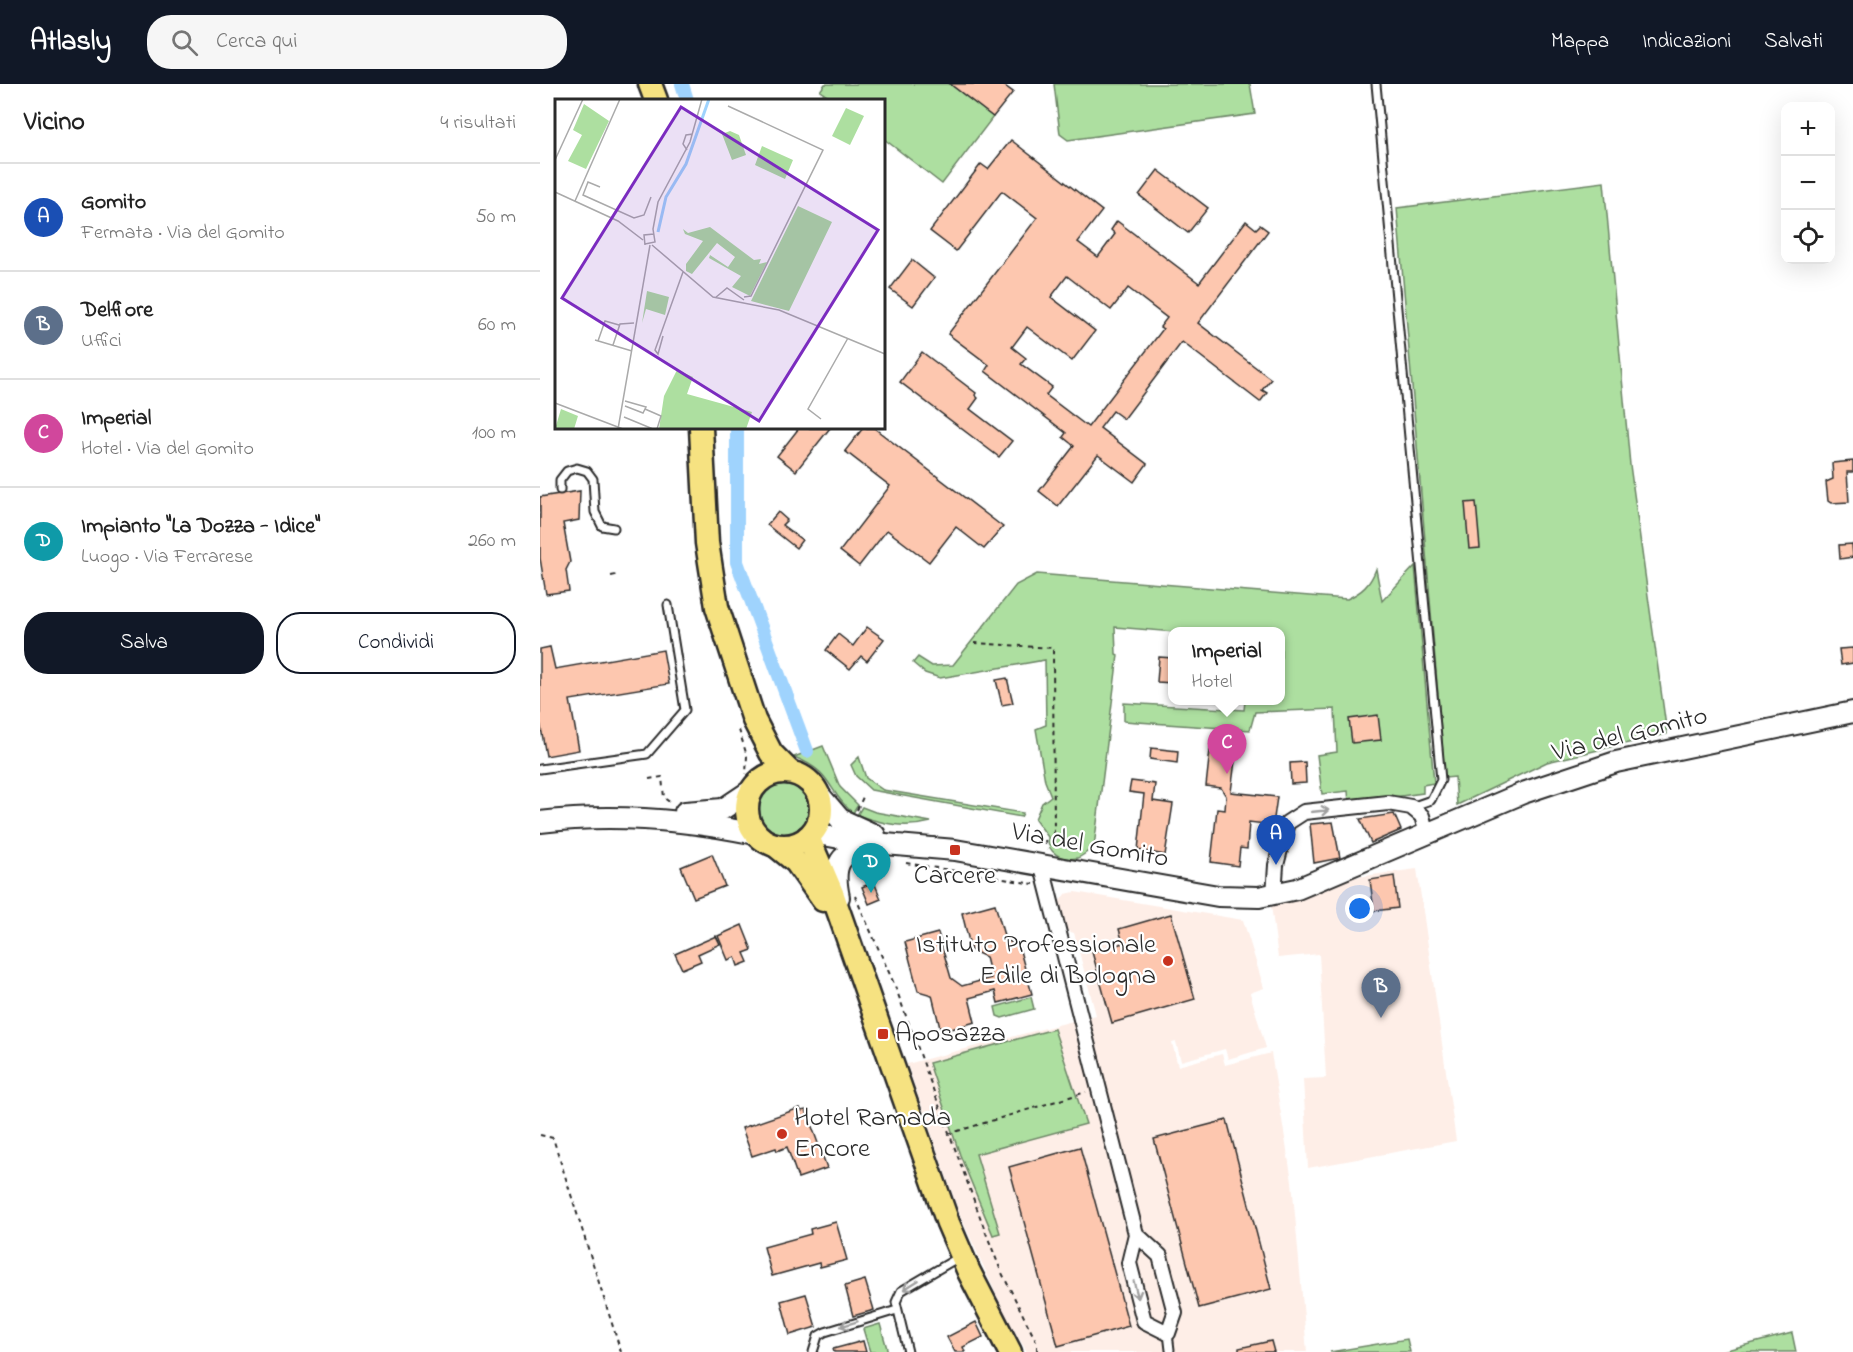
<!DOCTYPE html>
<html lang="it">
<meta charset="utf-8">
<style>
body{margin:0;font-family:"Indie Flower",sans-serif;background:#f6f6f6;color:#222}
.controls{position:absolute;right:18px;top:18px;display:grid;overflow:hidden;border-radius:12px;box-shadow:0 6px 24px #0002}
.controls button{width:54px;height:54px;display:grid;place-items:center;padding:0;border:0;border-bottom:2px solid #e0e0e0;background:#fff;color:#222;font:30px sans-serif}
.you{position:absolute;left:820px;top:825px;width:21px;height:21px;margin:-15px;border:4px solid #fff;border-radius:50%;background:#1a73e8;box-shadow:0 0 0 9px #1a73e833}
.badge{display:grid;place-items:center;width:39px;height:39px;border-radius:50%;background:#111827;color:#fff;font-size:20px;font-weight:700}
.pin{position:absolute;translate:-50% -50px;filter:drop-shadow(0 2px 3px #0008)}
.pin::after{content:'';position:absolute;top:32px;width:21px;height:18px;background:inherit;clip-path:polygon(0 0,100% 0,50% 100%)}
.popup{position:absolute;left:628px;top:543px;width:117px;height:78px;box-sizing:border-box;display:grid;place-content:center;border-radius:12px;background:#fff;filter:drop-shadow(0 2px 4px #0005);font-size:20px;white-space:nowrap;color:#767676}
.popup b{font-size:22px;color:#222}
.popup::after{content:'';position:absolute;left:50%;top:100%;margin-left:-12px;border:12px solid transparent;border-top-color:#fff}
.list{margin:0;padding:0;list-style:none}
h2{display:flex;justify-content:space-between;align-items:center;height:78px;margin:0;padding:0 24px;font-size:26px}
h2 small{font-size:20px;font-weight:400;color:#767676}
.list li{display:grid;grid-template-columns:39px 1fr auto;gap:18px;align-items:center;box-sizing:border-box;height:108px;padding:0 24px;border-top:2px solid #e0e0e0}
.list b{display:block;font-size:22px;white-space:nowrap}
.list p{margin:0;font-size:20px;white-space:nowrap;color:#767676}
.list em{font-size:20px;font-style:normal;color:#767676}
.actions{display:flex;gap:12px;padding:18px 24px}
.actions a{flex:1;padding:14px 0;border:2px solid #111827;border-radius:24px;text-align:center;font-size:21px;color:#111827}
.actions .main{background:#111827;color:#fff}
.icon{flex:none;width:33px;height:33px;fill:none;stroke:currentColor;stroke-width:2;stroke-linecap:round;stroke-linejoin:round}
.map{position:relative;flex:none;width:1313px;height:1268px;overflow:hidden}
header{display:flex;align-items:center;gap:36px;box-sizing:border-box;height:84px;padding:0 30px;background:#111827;color:#fff}
header strong{font-size:28px}
nav{display:flex;gap:33px;margin-inline-start:auto;font-size:21px}
.search{width:420px;height:54px;background:#f6f6f6;display:flex;align-items:center;gap:15px;box-sizing:border-box;padding:0 21px;border-radius:24px;color:#767676;font-size:22px}
main{display:flex}
aside{flex:1;background:#fff}
.map>svg:first-child{display:block}
</style>
<header>
<strong>Atlasly</strong>
<div class="search"><svg class="icon" aria-label="search" viewBox="0 0 24 24"><circle cx="10" cy="10" r="6"/><path d="M15 15l6 6"/></svg>Cerca qui</div>
<nav><a>Mappa</a><a>Indicazioni</a><a>Salvati</a></nav>
</header>
<main>
<aside>
<h2>Vicino<small>4 risultati</small></h2>
<ul class="list">
<li><span class="badge" style="background:#1a4fb4">A</span><div><b>Gomito</b><p>Fermata · Via del Gomito</p></div><em>50 m</em></li>
<li><span class="badge" style="background:#5c6f8a">B</span><div><b>Delfiore</b><p>Uffici</p></div><em>60 m</em></li>
<li><span class="badge" style="background:#d1479c">C</span><div><b>Imperial</b><p>Hotel · Via del Gomito</p></div><em>100 m</em></li>
<li><span class="badge" style="background:#0f9aa8">D</span><div><b>Impianto &quot;La Dozza - Idice&quot;</b><p>Luogo · Via Ferrarese</p></div><em>260 m</em></li>
</ul>
<div class="actions"><a class="main">Salva</a><a>Condividi</a></div>
</aside>
<div class="map">
<svg width="1313" height="1268" viewBox="0 0 1313 1268">
<rect width="100%" height="100%" fill="#fff"/>
<filter id="ink" filterUnits="userSpaceOnUse"><feTurbulence type="fractalNoise" baseFrequency=".0167" numOctaves="2"/><feDisplacementMap in="SourceGraphic" scale="12" xChannelSelector="R" yChannelSelector="G"/><feConvolveMatrix kernelMatrix="1 2 1 2 8 2 1 2 1" color-interpolation-filters="sRGB"/></filter>
<g filter="url(#ink)">
<g fill="#feeee7">
<polygon points="877,785 916,1057 768,1084 763,995 786,994 779,870 738,874 731,821 802,795"/>
<polygon points="535,808 703,836 724,904 710,909 726,964 688,975 685,965 641,977 636,958 632,959 638,982 682,970 685,981 731,969 752,1097 767,1268 487,1268 467,1234 420,1131 367,980 556,931 534,849 522,845 520,835 520,817 525,810"/>
</g>
<g fill="#addfa0" stroke="#6c8566" stroke-width="1.5">
<polygon points="285,0 410,0 453,33 402,100 344,55 344,16 293,16 280,7"/>
<polygon points="514,0 710,0 715,30 528,56 520,50"/>
<polygon points="1064,98 1090,381 1127,650 1007,678 917,721 915,693 905,694 857,124"/>
<path d="M875,482L894,699L883,701V709L809,719L808,707L782,710L777,671L797,668L795,625L715,628L710,646L584,637V619L704,626L705,617L741,616V548H635L575,543L576,570L578,571L554,763C549,766 542,773 537,774C522,777 507,769 508,753L495,735L502,719L511,712L505,697L496,645L506,641L505,576L400,594L385,589L373,579L378,573L392,582L413,581L476,501L497,490L807,515C822,508 830,501 836,485L842,517Z"/>
<path d="M283,662L300,703L318,721L313,729C286,707 295,689 254,673Z"/>
<polygon points="319,673 326,694 343,706 483,729 481,733 331,706 316,692 311,681"/>
<circle cx="244" cy="725" r="28"/>
<path d="M322,723L335,728L391,738C364,745 344,740 317,731Z"/>
<polygon points="491,913 494,925 462,934 457,932 455,923"/>
<polygon points="514,945 546,1040 436,1070 460,1149 453,1151 420,1071 389,979"/>
<polygon points="340,1240 348,1268 330,1268 323,1245"/>
<polygon points="1252,1249 1256,1268 1179,1268"/>
<polygon points="867,1255 870,1268 790,1268"/>
</g>
<g fill="none" stroke-linecap="round" stroke-linejoin="round">
<g stroke="#9fd3fd" stroke-width="14">
<polyline points="142,0 147,16"/>
<polyline points="197,344 197,478 267,667"/>
</g>
</g>
<g fill="#fdc7af" stroke="#2b2b2b" stroke-width="1.5" fill-rule="evenodd">
<polygon points="410,0 462,0 473,8 453,33"/>
<path d="M471,56L562,127L538,158L558,173L575,150L571,146L577,137L659,199L706,137L716,145L720,141L728,147L658,239L731,295L722,306L727,309L720,318L642,258L584,335L573,327L560,344L607,380L594,398L558,371L518,422L499,407L534,362L523,353L526,349L445,287L449,281L408,250L497,134L462,107L416,167L390,147L441,80L448,85ZM527,192L571,226L588,204L627,234L620,243L623,245L548,343L506,311L512,303L481,280L486,274L472,263L487,243L532,277L555,247L511,213Z"/>
<polygon points="618,86 668,124 648,149 599,111"/>
<polygon points="372,176 394,194 373,222 350,205"/>
<polygon points="382,268 436,309 435,311 438,314 430,325 472,357 459,373 360,298"/>
<polygon points="259,344 290,344 256,387 237,372"/>
<polygon points="323,344 334,344 463,443 444,465 416,443 389,478 347,446 319,482 300,467 350,402 305,367"/>
<polygon points="1313,377 1313,388 1307,388 1309,418 1291,419 1288,417 1286,398 1293,395 1292,379"/>
<polygon points="40,407 39,436 23,439 30,478 26,486 29,507 6,510 0,474 0,413"/>
<polygon points="936,418 940,464 929,465 925,419"/>
<polygon points="238,428 247,436 242,441 262,456 256,464 227,441"/>
<polygon points="1312,460 1313,473 1300,475 1299,461"/>
<polygon points="327,543 344,555 327,577 321,572 310,585 286,566 298,550 313,562"/>
<polygon points="10,563 15,585 123,566 129,600 30,616 39,666 6,672 0,638 0,565"/>
<polygon points="1313,564 1313,579 1301,581 1299,565"/>
<polygon points="619,573 633,574 633,599 617,598"/>
<polygon points="467,594 473,619 462,621 456,596"/>
<polygon points="838,631 841,656 812,659 809,635"/>
<polygon points="611,664 638,667 637,679 610,675"/>
<polygon points="670,666 696,669 691,708 737,713 733,741 709,738 707,765 700,764 698,782 671,778 677,725 685,726 686,712 681,704 666,702"/>
<polygon points="765,678 766,699 751,700 750,679"/>
<polygon points="591,697 615,700 613,717 633,720 625,771 598,766 604,710 589,708"/>
<polygon points="854,730 861,746 831,759 820,735"/>
<polygon points="793,738 800,774 774,779 770,740"/>
<polygon points="172,770 185,802 154,814 141,783"/>
<polygon points="854,792 858,824 834,827 830,796"/>
<polygon points="334,798 341,815 329,820 322,803"/>
<polygon points="455,820 465,855 479,863 492,910 458,919 455,907 429,914 435,938 401,948 392,911 378,907 365,858 398,849 411,894 422,902 451,894 446,873 431,866 422,829"/>
<polygon points="631,830 655,915 572,939 552,868 583,859 579,845"/>
<polygon points="202,841 212,866 204,869 208,878 198,882 195,873 188,876 178,852"/>
<polygon points="176,852 180,860 158,870 161,877 142,885 135,870"/>
<polygon points="260,1024 261,1027 266,1026 287,1084 258,1094 247,1063 237,1067 236,1064 212,1072 202,1044"/>
<polygon points="687,1036 731,1205 659,1224 614,1055"/>
<polygon points="540,1063 589,1242 518,1262 469,1083"/>
<polygon points="296,1138 307,1176 280,1183 279,1179 232,1192 224,1163 271,1150 270,1145"/>
<polygon points="325,1196 334,1226 313,1232 305,1202"/>
<polygon points="266,1210 276,1243 250,1251 241,1217"/>
<polygon points="436,1238 443,1253 423,1263 425,1268 415,1268 407,1253"/>
<polygon points="323,1257 326,1268 294,1268 293,1265"/>
<polygon points="731,1257 734,1268 699,1268 699,1264"/>
</g>
<g fill="none" stroke-linecap="round" stroke-linejoin="round">
<g stroke="#2b2b2b" stroke-width="11">
<g id="lane">
<polyline points="836,0 901,696 891,716 871,723"/>
<polyline points="20,406 20,396 27,387 37,384 47,387 53,395 55,428 62,442 74,444"/>
<polyline points="0,685 107,670 145,626 128,521"/>
<polyline points="628,1249 630,1266"/>
<polyline points="273,1268 278,1252 285,1248 357,1226"/>
<polyline points="368,1268 356,1218 361,1207 419,1173"/>
</g>
</g>
<g stroke="#2b2b2b" stroke-width="18">
<g id="street">
<polyline points="502,783 596,1150 589,1179 604,1237 628,1249 635,1229 620,1172 596,1150"/>
<polyline points="734,811 736,781 747,739 764,728 848,719 871,723 882,732 887,750"/>
</g>
</g>
<g stroke="#2b2b2b" stroke-width="24">
<g id="secondary">
<polyline points="277,708 300,735 335,751"/>
<polyline points="145,728 183,725 213,705"/>
<path d="M0,738C73,729 144,735 216,750"/>
<polyline points="272,749 322,758 415,766 678,812 719,813 757,805 983,709 1076,678 1313,628"/>
<path d="M299,813C292,780 299,766 334,763"/>
</g>
</g>
<g stroke="#2b2b2b" stroke-width="27">
<g id="primary">
<polyline points="110,0 116,16"/>
<polyline points="161,344 167,459 177,523 214,636 231,669 250,688"/>
<circle cx="244" cy="725" r="37"/>
<polyline points="268,753 292,809 408,1139 429,1188 470,1268"/>
<polyline points="235,761 256,778 283,816"/>
</g>
</g>
<g stroke="#2b2b2b" stroke-width="2" stroke-dasharray="4.5 4.5" stroke-linecap="butt">
<polyline points="71,492 76,491"/>
<polyline points="434,559 513,564 514,756 505,757 508,765"/>
<polyline points="199,646 207,672 206,690"/>
<polyline points="265,681 282,693"/>
<polyline points="109,695 122,693 124,714 131,719"/>
<polyline points="317,726 323,713"/>
<polyline points="366,779 494,800"/>
<polyline points="315,812 355,902 446,1149 461,1187 497,1259 497,1268"/>
<polyline points="408,1050 546,1008"/>
<polyline points="0,1051 13,1054 81,1268"/>
</g>
<use href="#lane" stroke="#fff" stroke-width="7"/>
<use href="#street" stroke="#fff" stroke-width="14"/>
<use href="#secondary" stroke="#fff" stroke-width="20"/>
<use href="#primary" stroke="#f6e281" stroke-width="22"/>
</g>
<defs><path id="oneway-shaft" d="M-6 0H5M1.5-3L5.5 0L1.5 3" fill="none" stroke-width="1.6" stroke-linecap="round" stroke-linejoin="round" transform="scale(1.5)"/></defs>
<g stroke="#a0a0a0">
<use href="#oneway-shaft" transform="translate(780 727) rotate(-6)"/>
<use href="#oneway-shaft" transform="translate(371 1201) rotate(148)"/>
<use href="#oneway-shaft" transform="translate(596 1206) rotate(75)"/>
<use href="#oneway-shaft" transform="translate(309 1240) rotate(163)"/>
</g>
</g>
<g fill="#c8321e" stroke="#fff" stroke-width="2">
<rect x="409" y="760" width="12" height="12" rx="3"/>
<circle cx="628" cy="877" r="6"/>
<rect x="337" y="944" width="12" height="12" rx="3"/>
<circle cx="242" cy="1050" r="6"/>
</g>
<g text-anchor="middle" dominant-baseline="central" stroke-width="4.5" stroke-linejoin="round" paint-order="stroke">
<g font-size="27" fill="#2b2b2b" stroke="#fff">
<text transform="translate(1090 651) rotate(-14)">Via del Gomito</text>
<text transform="translate(550 762) rotate(10)">Via del Gomito</text>
</g>
<g font-size="27" fill="#2b2b2b" stroke="#fff" text-anchor="start">
<text x="415" y="792" text-anchor="middle">Carcere</text>
<text x="616" y="861" text-anchor="end">Istituto Professionale<tspan x="616" dy="31">Edile di Bologna</tspan></text>
<text x="355" y="950">Aposazza</text>
<text x="254" y="1034">Hotel Ramada<tspan x="254" dy="31">Encore</tspan></text>
</g>
</g>
<g transform="translate(15 15)">
<rect width="330" height="330" fill="#fff"/>
<path d="M29,5L54,22L31,70L13,62L27,36L18,31ZM291,9L309,17L295,46L277,37ZM175,32L184,36L191,56L177,61L167,35ZM207,47L238,61L230,80L200,66ZM243,107L277,123L234,212L196,202ZM155,128L199,161L206,160L204,165L212,163L195,197L177,188L186,177L154,159L155,156L173,168L180,158L162,144L137,175L131,172V165L148,142L130,135L128,130L133,134ZM92,192L114,198L110,216L91,210L87,224ZM122,271L138,278L132,295L197,313L191,330H104L109,297ZM6,310L23,317L19,330H0Z" fill="#addfa0"/>
<path fill="none" stroke="#9fd3fd" stroke-width="3" d="M103,133L111,98L131,65L154,0"/>
<path fill="none" stroke="#aaa" stroke-width="1.5" d="M173,7L268,51L196,197L189,198M132,51L128,45L131,36L138,35M0,61L28,0M45,88L33,83L28,96L79,119L89,116L96,98M0,93L63,122L88,141M20,102L65,0M90,145L100,143L98,130L103,103L135,43L147,0M90,146L89,136L99,135M97,146L158,198L224,211L330,255M160,199L172,189L189,201M108,237L103,255L100,251L128,173M40,241L77,252M43,242L50,222L64,226M58,246L65,225L79,224M0,304L68,330M70,307L88,314L91,308L70,302M90,310L106,317L102,330M69,318L98,330M266,320L253,310L293,239M63,330L95,146"/>
<path fill="#7b2cbf" fill-opacity="0.15" stroke="#7b2cbf" stroke-width="3" d="M126,8L323,131L204,322L7,199Z"/>
<rect width="330" height="330" fill="none" stroke="#2b2b2b" stroke-width="3"/>
</g>
</svg>
<div class="controls">
<button>+</button>
<button>−</button>
<button><svg class="icon" aria-label="locate" viewBox="0 0 24 24"><circle cx="12" cy="12" r="6"/><path d="M12 2v4M12 18v4M2 12h4M18 12h4"/></svg></button>
</div>
<div class="you"></div>
<div class="pin badge" style="left:736px;top:781px;background:#1a4fb4">A</div>
<div class="pin badge" style="left:841px;top:934px;background:#5c6f8a">B</div>
<div class="pin badge" style="left:687px;top:690px;background:#d1479c">C</div>
<div class="popup"><b>Imperial</b>Hotel</div>
<div class="pin badge" style="left:331px;top:809px;background:#0f9aa8">D</div>
</div>
</main>
